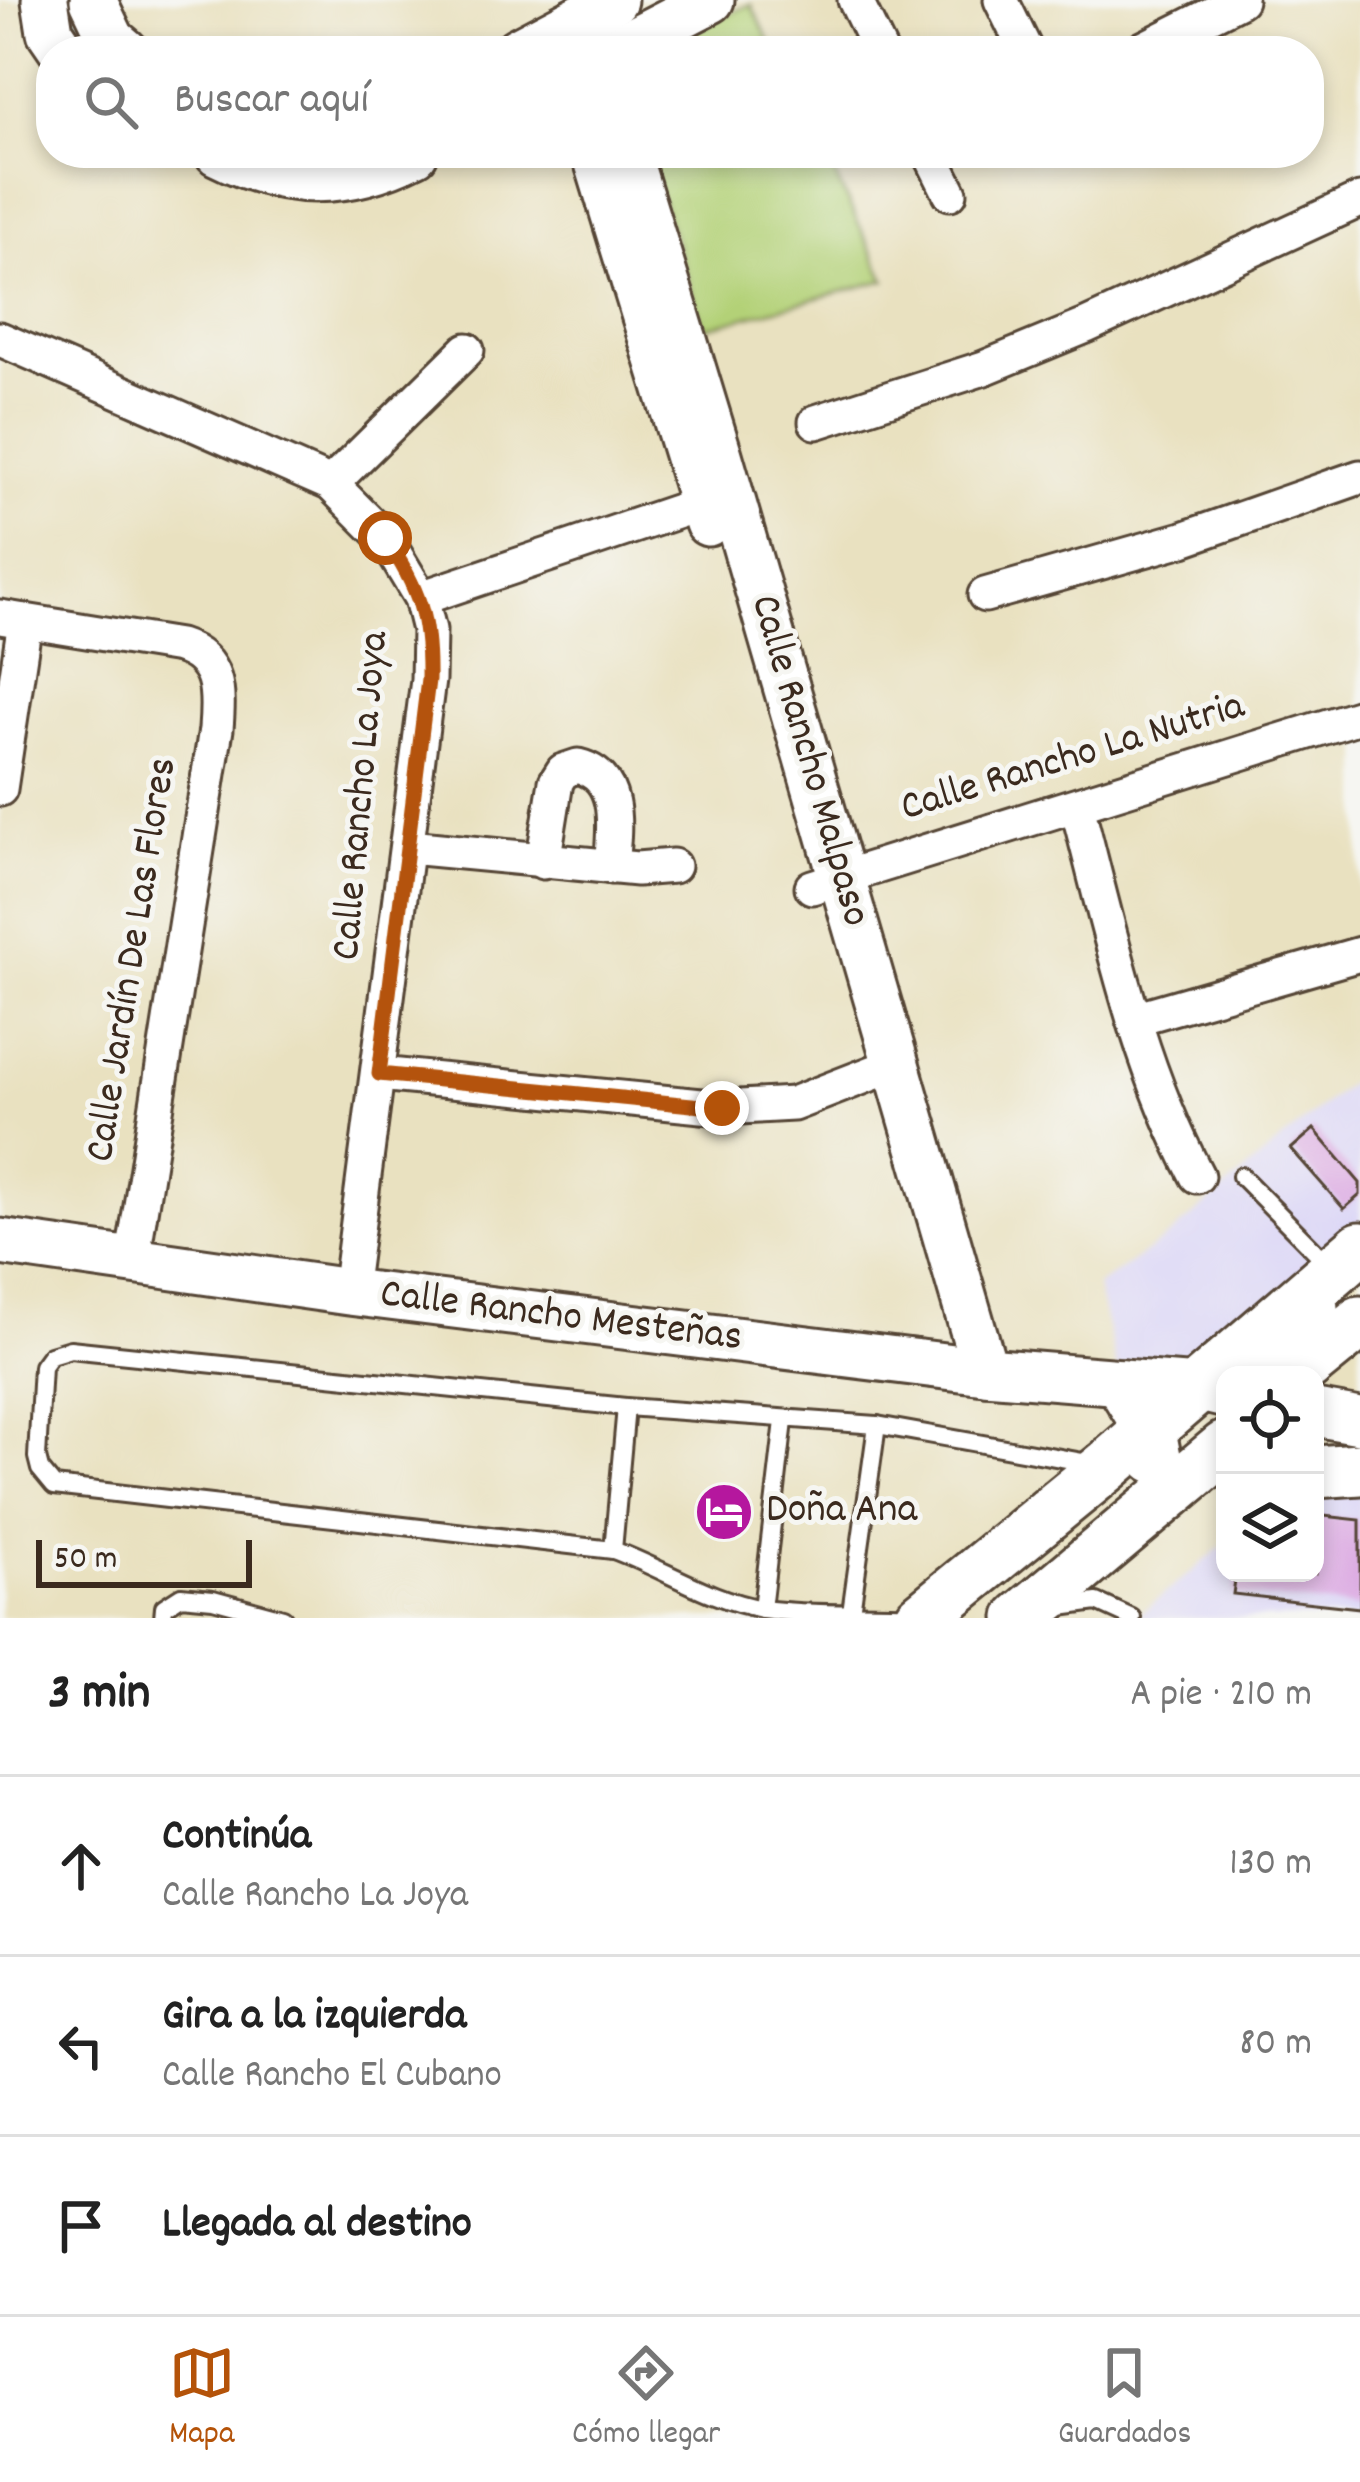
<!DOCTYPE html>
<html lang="es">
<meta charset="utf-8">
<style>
body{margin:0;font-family:Dekko,sans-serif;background:#f6f6f6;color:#222}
.controls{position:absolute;right:36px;bottom:36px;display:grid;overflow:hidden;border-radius:24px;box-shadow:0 6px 18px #0003}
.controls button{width:108px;height:108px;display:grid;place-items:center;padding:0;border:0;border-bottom:3px solid #e0e0e0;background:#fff;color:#222;font:60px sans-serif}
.scale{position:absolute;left:36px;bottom:30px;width:216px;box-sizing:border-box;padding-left:12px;border:6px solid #3b2a1e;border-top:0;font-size:33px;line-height:42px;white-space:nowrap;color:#3b2a1e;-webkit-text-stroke:9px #f6f6f2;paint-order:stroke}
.stop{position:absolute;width:36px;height:36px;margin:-27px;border:9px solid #b45309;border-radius:50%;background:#fff}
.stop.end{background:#b45309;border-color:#fff;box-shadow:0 3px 12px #0008}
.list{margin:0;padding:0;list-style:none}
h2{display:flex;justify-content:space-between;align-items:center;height:156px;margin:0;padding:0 48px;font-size:51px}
h2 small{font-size:39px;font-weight:400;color:#767676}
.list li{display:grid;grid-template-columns:78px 1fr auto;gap:36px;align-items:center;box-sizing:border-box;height:180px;padding:0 48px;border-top:3px solid #e0e0e0}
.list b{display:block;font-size:45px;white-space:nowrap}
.list p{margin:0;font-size:39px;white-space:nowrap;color:#767676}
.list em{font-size:39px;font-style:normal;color:#767676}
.icon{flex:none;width:66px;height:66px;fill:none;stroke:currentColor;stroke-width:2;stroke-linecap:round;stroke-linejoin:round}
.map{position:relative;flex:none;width:1360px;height:1618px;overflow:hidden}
.search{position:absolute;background:#fff;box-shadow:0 6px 18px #0003;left:36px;right:36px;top:36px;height:132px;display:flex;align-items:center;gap:30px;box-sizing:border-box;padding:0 42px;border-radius:48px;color:#767676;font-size:45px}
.sheet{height:696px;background:#fff}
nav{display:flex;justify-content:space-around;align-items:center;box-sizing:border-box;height:168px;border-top:3px solid #e0e0e0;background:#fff;font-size:33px;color:#767676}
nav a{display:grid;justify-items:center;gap:6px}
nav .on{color:#b45309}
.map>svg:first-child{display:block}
</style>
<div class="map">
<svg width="1360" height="1618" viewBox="0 0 1360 1618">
<rect width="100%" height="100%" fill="#f6f6f2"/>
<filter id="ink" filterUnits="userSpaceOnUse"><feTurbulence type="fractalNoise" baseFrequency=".00833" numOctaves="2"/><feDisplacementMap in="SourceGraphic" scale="24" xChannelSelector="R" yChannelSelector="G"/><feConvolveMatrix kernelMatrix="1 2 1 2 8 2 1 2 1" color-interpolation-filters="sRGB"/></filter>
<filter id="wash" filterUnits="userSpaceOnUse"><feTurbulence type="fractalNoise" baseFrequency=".004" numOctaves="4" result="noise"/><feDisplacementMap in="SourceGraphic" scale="48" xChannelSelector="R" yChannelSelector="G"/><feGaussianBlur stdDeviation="2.7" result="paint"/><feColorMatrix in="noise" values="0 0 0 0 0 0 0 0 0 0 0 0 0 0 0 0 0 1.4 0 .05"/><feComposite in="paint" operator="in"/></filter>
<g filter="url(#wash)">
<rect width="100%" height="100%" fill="#e9e1c0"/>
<g fill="#dbd6f7">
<polygon points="1360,1074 1360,1223 1268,1303 1164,1378 1118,1372 1097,1286 1172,1234"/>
<polygon points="1315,1479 1360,1484 1360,1618 1135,1618 1225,1544 1225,1573 1315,1573"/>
</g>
<g fill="#b3d177" stroke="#777e4a" stroke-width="3">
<polygon points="751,4 774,51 645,51"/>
<polygon points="646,153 824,153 886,280 704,328"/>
</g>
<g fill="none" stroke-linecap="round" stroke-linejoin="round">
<g stroke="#52b4d0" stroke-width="9">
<polyline points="67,3 72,18 93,51"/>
<polyline points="296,153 313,157 341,153"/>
</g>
</g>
<g id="blocks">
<g fill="#dba8e2">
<polygon points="1314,1129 1360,1183 1360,1195 1344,1209 1291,1149"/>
<polygon points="1315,1515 1360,1520 1360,1608 1233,1594 1236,1573 1315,1573"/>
</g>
</g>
</g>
<g filter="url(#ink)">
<use href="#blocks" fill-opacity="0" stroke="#554536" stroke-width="3"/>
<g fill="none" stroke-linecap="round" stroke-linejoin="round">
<g stroke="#554536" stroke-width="22">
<g id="lane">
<polyline points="1241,1176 1329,1265"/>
<polyline points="613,1550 626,1407"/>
<polyline points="1053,1608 1097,1602 1132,1618"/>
<polyline points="762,1609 784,1421"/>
<polyline points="851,1612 877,1425"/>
<path d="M915,1615C866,1612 812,1616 763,1609C709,1600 663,1568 613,1550L54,1486L40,1469L37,1457L42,1366L50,1355L70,1349L626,1407L877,1425L1094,1464"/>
<polyline points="163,1618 164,1607 181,1596 213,1599 283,1618"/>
</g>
</g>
<g stroke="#554536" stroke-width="39">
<g id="street">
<polyline points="855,0 880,51"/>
<polyline points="1001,0 1026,51"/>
<polyline points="1139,51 1240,0"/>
<polyline points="930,153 950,193"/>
<polyline points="0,339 331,484 385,538 421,598 429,630 428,680 349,1292"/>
<polyline points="816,422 984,368 1086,326 1360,200"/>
<polyline points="331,484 467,350"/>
<polyline points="985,595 1183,539 1360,477"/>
<polyline points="421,598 720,497"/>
<path d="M0,617L179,646C220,659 219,692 216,729L132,1263"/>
<polyline points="0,789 25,621"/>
<path d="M1077,806C1110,931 1136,1061 1197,1176"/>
<polyline points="409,847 637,869 673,866"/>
<path d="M543,862L556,782L563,771L578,766C623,777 614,831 611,867"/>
<polyline points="812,887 1360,716"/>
<polyline points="1134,1019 1360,954"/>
<polyline points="379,1074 722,1108 793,1104 896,1064"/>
</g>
</g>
<g stroke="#554536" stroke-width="51">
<g id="secondary">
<polyline points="45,0 50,32 63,51"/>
<polyline points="93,0 112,40 125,51"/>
<polyline points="517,51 614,0"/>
<polyline points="612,51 711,0"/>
<path d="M218,153C287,188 347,187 415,153"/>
<polyline points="595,153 708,523"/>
<polyline points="627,153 719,455 985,1371"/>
<polyline points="0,1242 349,1292 985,1371 1197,1388 1222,1394"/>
<polyline points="1315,1413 1360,1421"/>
</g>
</g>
<g stroke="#554536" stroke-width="57">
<g id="primary">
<polyline points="1290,1375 1278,1357 1277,1344 1312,1308"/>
<polyline points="1295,1375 1360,1322"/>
<polyline points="1123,1385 1149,1427 1155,1457"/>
<polyline points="1315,1472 1360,1469"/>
<polyline points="921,1618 1107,1466 1360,1248"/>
<polyline points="1021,1618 1225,1447"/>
</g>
</g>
<use href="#lane" stroke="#fff" stroke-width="16"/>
<use href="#street" stroke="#fff" stroke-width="33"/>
<use href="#secondary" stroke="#fff" stroke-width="45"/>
<use href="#primary" stroke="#fff" stroke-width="51"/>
</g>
</g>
<g fill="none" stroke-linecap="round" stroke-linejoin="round" filter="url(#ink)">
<path stroke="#b45309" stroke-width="15" d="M385,538C420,589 429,618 428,680L379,1074L722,1108"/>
</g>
<defs>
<g id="hotel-disc" transform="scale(3)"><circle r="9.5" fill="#b5179e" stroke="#f6f6f2"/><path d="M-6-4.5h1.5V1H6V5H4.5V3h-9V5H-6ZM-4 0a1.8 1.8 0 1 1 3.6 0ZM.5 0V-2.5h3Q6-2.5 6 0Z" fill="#fff"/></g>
</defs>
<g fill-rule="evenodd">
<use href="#hotel-disc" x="724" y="1512"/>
</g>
<g text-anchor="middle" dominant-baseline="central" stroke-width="10" stroke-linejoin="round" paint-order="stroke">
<g font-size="42" fill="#3b2a1e" stroke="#f6f6f2">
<text transform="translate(1073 759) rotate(-17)">Calle Rancho La Nutria</text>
<text transform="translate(808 761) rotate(74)">Calle Rancho Malpaso</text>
<text transform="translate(363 796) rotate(-85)">Calle Rancho La Joya</text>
<text transform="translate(134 960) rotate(-81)">Calle Jardín De Las Flores</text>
<text transform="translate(561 1318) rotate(7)">Calle Rancho Mesteñas</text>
</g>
<g font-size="42" fill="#3b2a1e" stroke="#f6f6f2" text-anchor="start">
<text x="766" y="1512">Doña Ana</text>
</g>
</g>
</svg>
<div class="controls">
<button><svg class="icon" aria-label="locate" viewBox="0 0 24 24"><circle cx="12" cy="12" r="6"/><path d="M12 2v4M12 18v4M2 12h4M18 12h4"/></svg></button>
<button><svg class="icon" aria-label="layers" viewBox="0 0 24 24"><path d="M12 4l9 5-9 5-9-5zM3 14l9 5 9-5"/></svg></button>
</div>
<div class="scale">50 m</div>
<div class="stop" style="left:385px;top:538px"></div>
<div class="stop end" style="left:722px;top:1108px"></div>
<div class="search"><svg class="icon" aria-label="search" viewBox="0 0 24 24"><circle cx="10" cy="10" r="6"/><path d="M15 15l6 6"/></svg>Buscar aquí</div>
</div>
<section class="sheet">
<h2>3 min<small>A pie · 210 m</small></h2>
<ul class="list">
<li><svg class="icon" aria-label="ahead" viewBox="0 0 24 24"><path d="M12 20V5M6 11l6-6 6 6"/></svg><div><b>Continúa</b><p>Calle Rancho La Joya</p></div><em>130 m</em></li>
<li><svg class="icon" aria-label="left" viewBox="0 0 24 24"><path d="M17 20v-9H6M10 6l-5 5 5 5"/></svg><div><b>Gira a la izquierda</b><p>Calle Rancho El Cubano</p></div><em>80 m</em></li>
<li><svg class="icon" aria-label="arrive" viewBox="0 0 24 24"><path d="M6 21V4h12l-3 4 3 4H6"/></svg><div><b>Llegada al destino</b></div></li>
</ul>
</section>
<nav>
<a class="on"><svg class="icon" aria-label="map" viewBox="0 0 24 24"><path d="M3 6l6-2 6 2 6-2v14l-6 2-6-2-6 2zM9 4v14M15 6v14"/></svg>Mapa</a>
<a><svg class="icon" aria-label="directions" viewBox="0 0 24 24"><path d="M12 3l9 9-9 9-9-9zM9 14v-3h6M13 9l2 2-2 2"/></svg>Cómo llegar</a>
<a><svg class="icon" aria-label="saved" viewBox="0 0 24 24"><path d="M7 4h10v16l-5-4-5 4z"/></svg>Guardados</a>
</nav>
